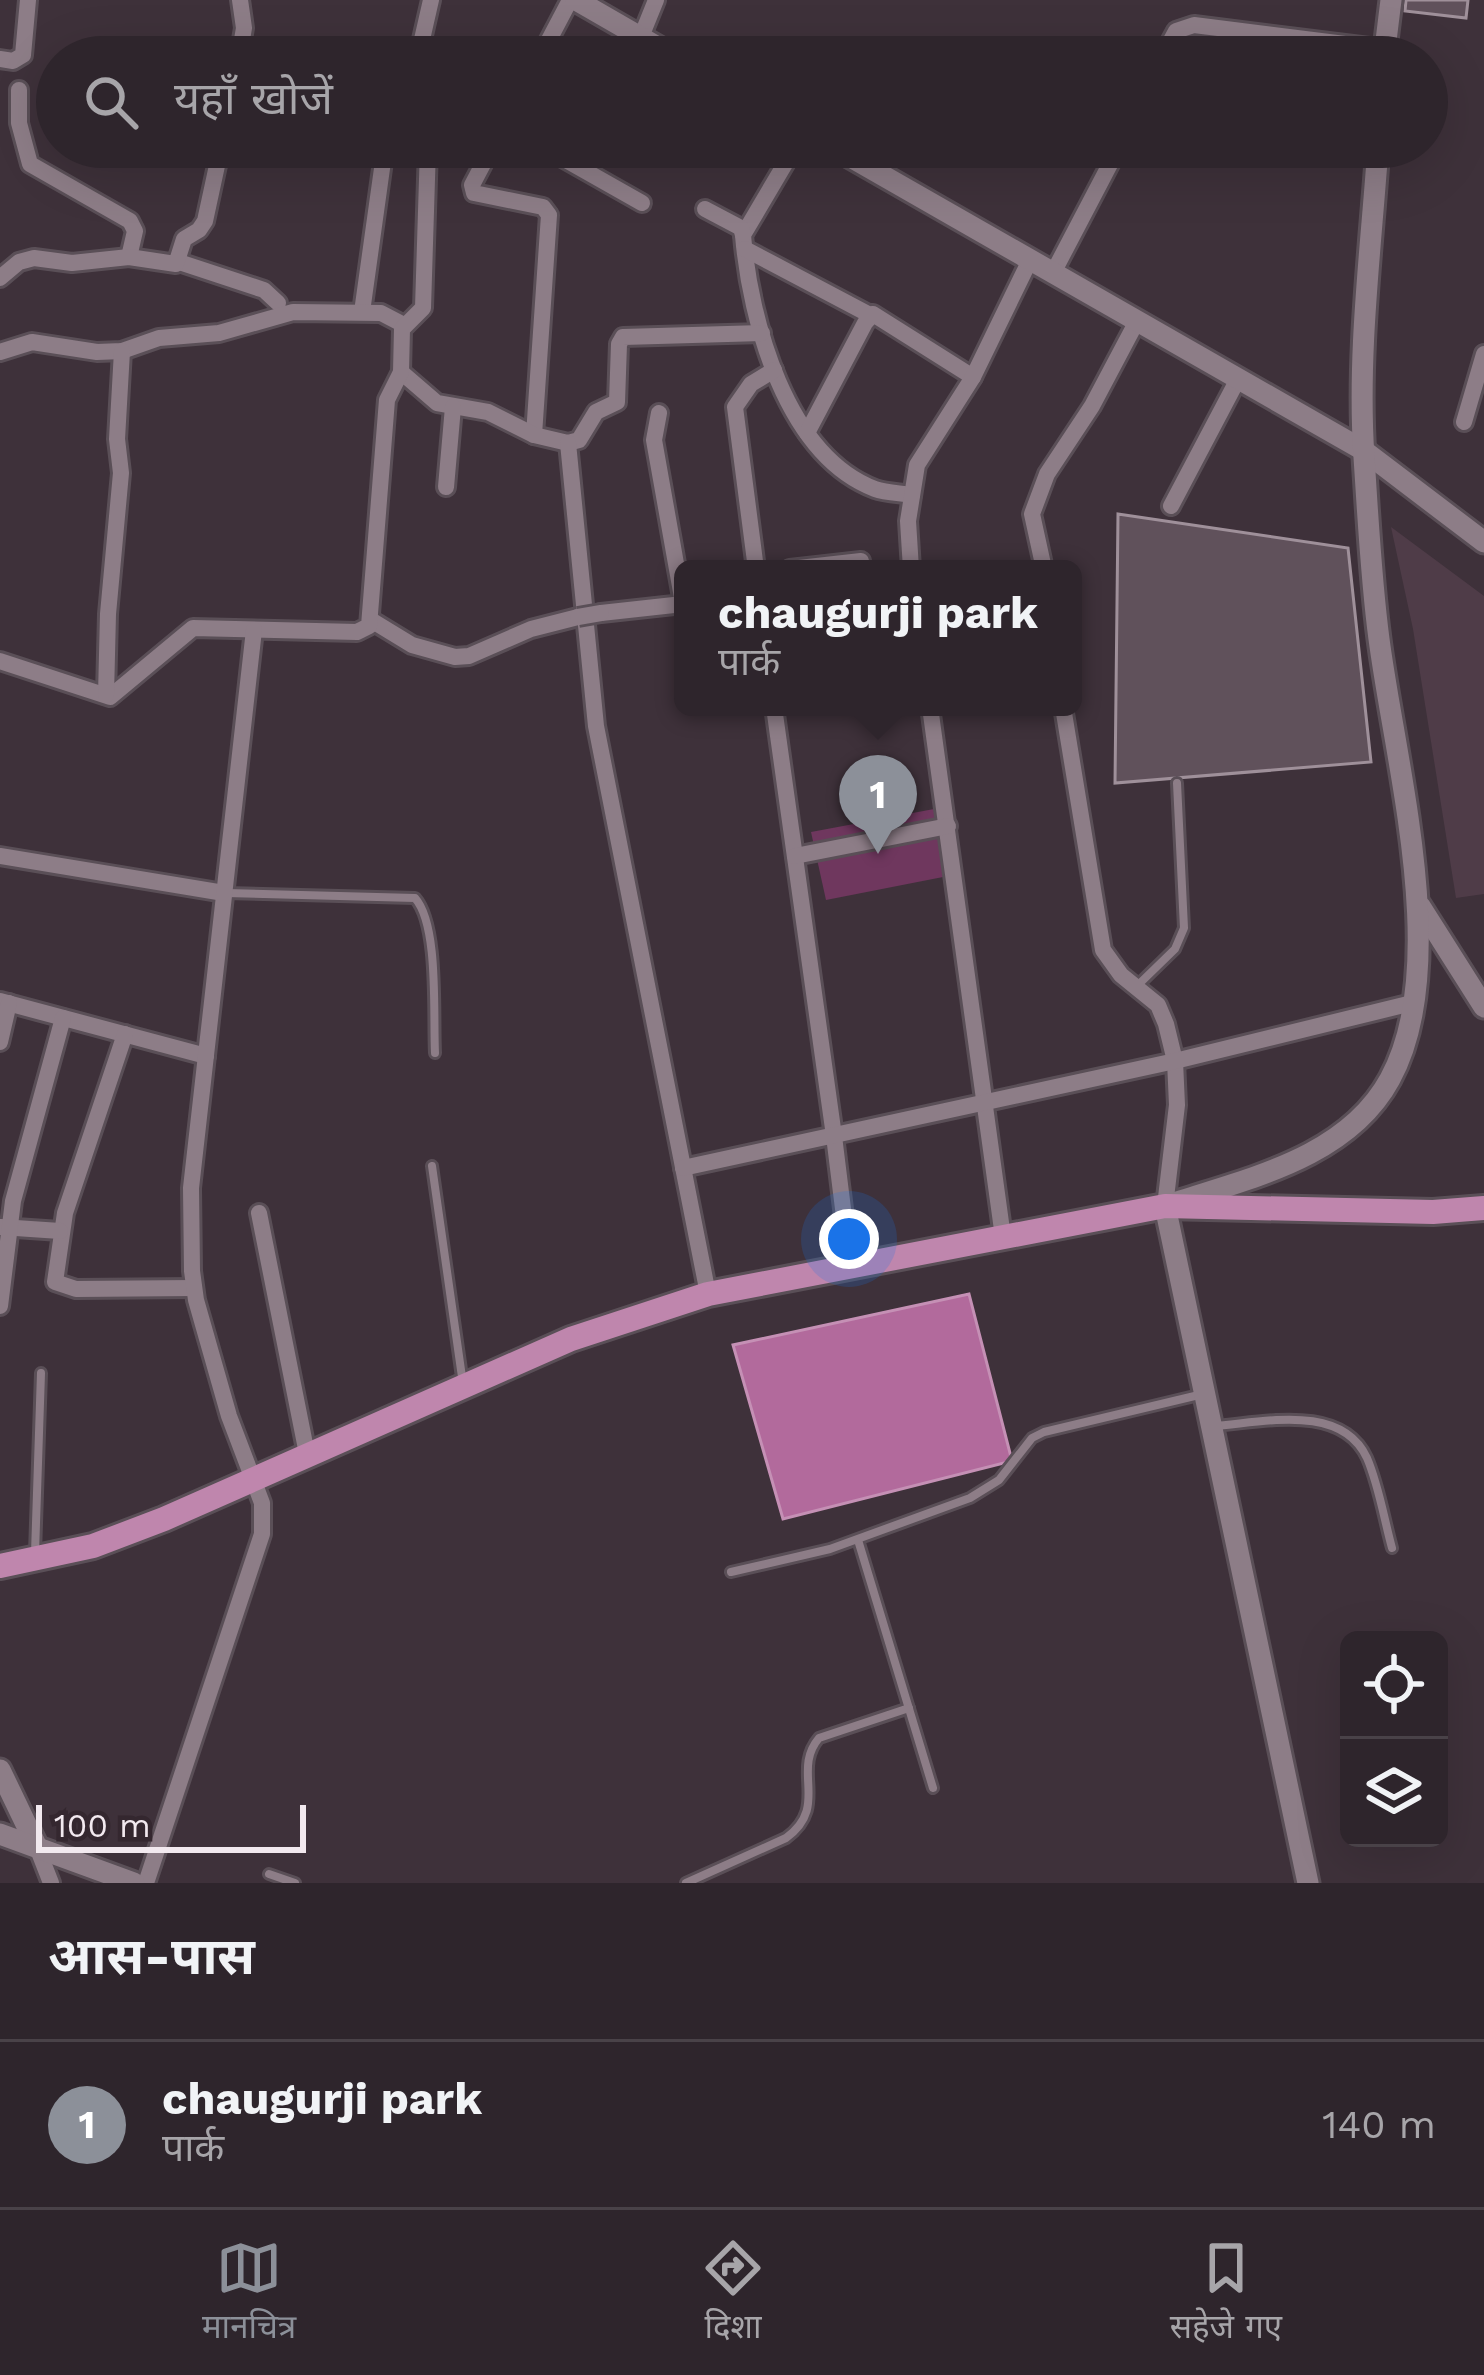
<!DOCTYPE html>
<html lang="hi">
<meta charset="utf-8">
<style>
body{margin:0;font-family:"Work Sans","Noto Sans Devanagari",sans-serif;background:#3a3138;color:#f1f3f6}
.controls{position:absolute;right:36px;bottom:36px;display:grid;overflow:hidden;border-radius:18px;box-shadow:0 12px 48px #0002}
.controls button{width:108px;height:108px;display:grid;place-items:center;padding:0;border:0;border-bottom:3px solid #494248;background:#2e252c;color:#f1f3f6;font:60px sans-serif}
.scale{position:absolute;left:36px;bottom:30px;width:270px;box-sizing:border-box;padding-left:12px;border:6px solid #f2e9ef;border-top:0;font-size:33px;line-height:42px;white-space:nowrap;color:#f2e9ef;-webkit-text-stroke:9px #34272f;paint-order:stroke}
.you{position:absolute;left:849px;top:1239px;width:42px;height:42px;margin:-30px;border:9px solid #fff;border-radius:50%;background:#1a73e8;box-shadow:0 0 0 18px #1a73e833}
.badge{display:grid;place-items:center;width:78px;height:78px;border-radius:50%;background:#8c9099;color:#fff;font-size:39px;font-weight:700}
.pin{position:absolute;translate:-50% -99px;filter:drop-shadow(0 3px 6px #0008)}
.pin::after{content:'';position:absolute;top:63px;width:42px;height:36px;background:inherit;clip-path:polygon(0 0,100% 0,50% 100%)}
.popup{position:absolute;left:674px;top:560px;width:408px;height:156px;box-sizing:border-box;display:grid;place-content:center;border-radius:18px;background:#2e252c;filter:drop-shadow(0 3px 9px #0005);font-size:39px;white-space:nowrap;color:#a7a5a9}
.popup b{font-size:45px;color:#f1f3f6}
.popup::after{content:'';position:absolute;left:50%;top:100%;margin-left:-24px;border:24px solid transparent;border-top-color:#2e252c}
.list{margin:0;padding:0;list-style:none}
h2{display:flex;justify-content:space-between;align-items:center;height:156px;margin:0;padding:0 48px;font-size:51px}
h2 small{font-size:39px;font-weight:400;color:#a7a5a9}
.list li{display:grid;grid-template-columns:78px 1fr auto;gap:36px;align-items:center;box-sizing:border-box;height:168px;padding:0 48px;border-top:3px solid #494248}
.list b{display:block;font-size:45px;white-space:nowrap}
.list p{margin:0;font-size:39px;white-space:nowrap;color:#a7a5a9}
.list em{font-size:39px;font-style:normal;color:#a7a5a9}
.icon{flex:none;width:66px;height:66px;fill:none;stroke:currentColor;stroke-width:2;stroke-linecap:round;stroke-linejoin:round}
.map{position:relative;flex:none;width:1484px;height:1883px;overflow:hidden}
.search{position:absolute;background:#2e252c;box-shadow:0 12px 48px #0002;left:36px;right:36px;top:36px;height:132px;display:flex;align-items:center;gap:30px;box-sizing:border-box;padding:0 42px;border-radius:66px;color:#a7a5a9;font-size:45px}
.sheet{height:324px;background:#2e252c}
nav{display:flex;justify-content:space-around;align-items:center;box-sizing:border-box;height:168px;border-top:3px solid #494248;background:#2e252c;font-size:33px;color:#a7a5a9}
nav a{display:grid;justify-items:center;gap:6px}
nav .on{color:#8c9099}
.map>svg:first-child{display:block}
</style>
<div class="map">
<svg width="1484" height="1883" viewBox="0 0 1484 1883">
<rect width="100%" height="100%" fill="#3e313a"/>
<polygon fill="#4f3c48" points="1391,527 1484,596 1484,894 1456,898 1413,629"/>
<polygon fill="#6f375e" points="934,809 943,877 826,900 811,832"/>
<polygon fill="#b26a9c" stroke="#c590b5" stroke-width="3" points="969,1294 1012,1461 783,1519 733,1345"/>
<g fill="#60515b" stroke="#9f909a" stroke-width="3">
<polygon points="1406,0 1468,0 1466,18 1405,11"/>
<polygon points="1118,514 1348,548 1371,762 1115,783"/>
</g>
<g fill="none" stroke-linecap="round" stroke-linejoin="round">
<g stroke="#5a4f57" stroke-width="14">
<g id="service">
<path d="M226,893L415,898C439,925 433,1014 435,1053"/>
<polyline points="1138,985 1175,949 1184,928 1177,783"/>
<polyline points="432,1166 463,1384"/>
<path d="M1213,1426C1261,1423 1341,1402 1367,1458C1379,1486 1384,1519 1392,1548"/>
<polyline points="858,1540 933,1788"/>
<polyline points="35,1553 41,1373"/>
<polyline points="731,1572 830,1549 970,1498 999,1480 1032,1438 1044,1432 1203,1394"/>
<polyline points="269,1874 295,1883"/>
<path d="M686,1883L786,1838C830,1806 791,1771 819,1738L909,1708"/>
</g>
</g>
<g stroke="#5a4f57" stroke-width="22">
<g id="minor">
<polyline points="641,37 656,0"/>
<polyline points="239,57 244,28 240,0"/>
<polyline points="418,57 431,0"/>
<polyline points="540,57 570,0"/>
<polyline points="1162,57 1176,31 1194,25 1385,49"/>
<polyline points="0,59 13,61 23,55 28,0"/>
<polyline points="19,90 19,123 30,164 130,221 135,231 129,257"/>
<polyline points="492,147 472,185 474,193 543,207 549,215 534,435"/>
<polyline points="543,147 642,203"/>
<path d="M795,147L743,235C750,320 786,455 875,489C886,493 901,493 912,495"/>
<polyline points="705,209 741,228 743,235"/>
<polyline points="745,249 870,315"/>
<polyline points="179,262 264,290 278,303"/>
<polyline points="1053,273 1119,147"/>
<polyline points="0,278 19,262 34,258 72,263 129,257 176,264 184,239 199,230 205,221 221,147"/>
<polyline points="362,312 385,147"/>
<polyline points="0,352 32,342 97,352 122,351 159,338 219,333 293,312 381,313 404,325"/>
<polyline points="401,372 437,403 488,412 534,435 568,443 579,440 596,412 617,402 619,344 623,337 762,333"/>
<polyline points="659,413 654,440 683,603"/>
<polyline points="1464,422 1484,354"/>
<polyline points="807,433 865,323 873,314 973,377"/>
<polyline points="568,443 596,726 708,1294"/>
<polyline points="446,487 453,407"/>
<polyline points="1171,506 1238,379"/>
<polyline points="756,569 735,407 751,384 774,370"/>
<polyline points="790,569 861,561"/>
<polyline points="911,569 908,521 917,465 973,377 1030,260"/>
<polyline points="1044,569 1032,514 1047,474 1092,406 1137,321"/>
<polyline points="601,613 683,604"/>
<polyline points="371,620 412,645 455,657 469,656 531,629 578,617"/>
<polyline points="0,661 110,697 193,628 357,632 369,626 387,400 401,372 402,329 423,308 428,147"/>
<polyline points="106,695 108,614 121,473 117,439 122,351"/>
<polyline points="774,707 834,1136 847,1241 845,1267"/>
<polyline points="930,707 1003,1237"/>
<polyline points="1063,707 1103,950 1121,975 1158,1005 1166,1024 1175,1061 1177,1105 1165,1206"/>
<polyline points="0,856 224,893"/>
<polyline points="795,856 948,826"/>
<polyline points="0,1001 206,1056"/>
<polyline points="125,1034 65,1213 55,1282 76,1289 194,1288"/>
<polyline points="0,1042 9,1003"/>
<polyline points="683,1168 1175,1061 1412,1003"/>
<polyline points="259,1213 307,1454"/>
<polyline points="1,1227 60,1231"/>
<polyline points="0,1306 13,1201 63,1018"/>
<polyline points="37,1847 51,1883"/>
<polyline points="146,1883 262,1534 262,1503 229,1416 196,1300 192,1271 191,1188 254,630"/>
</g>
</g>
<g stroke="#5a4f57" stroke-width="27">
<g id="tertiary">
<polyline points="576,0 675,57"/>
<polyline points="1384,57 1391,0"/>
<polyline points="833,147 1363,450 1484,542"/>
<polyline points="1420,906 1484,1007"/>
<polyline points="0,1770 37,1847"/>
<polyline points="0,1834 134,1883"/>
<path d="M1308,1883L1165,1206C1244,1179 1346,1160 1390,1079C1452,966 1395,763 1379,639C1371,579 1368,517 1364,457C1357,355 1371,249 1378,147"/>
</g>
</g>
<g stroke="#5a4f57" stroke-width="30">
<polyline id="primary" points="0,1566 93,1546 164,1519 571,1339 708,1294 1165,1206 1433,1212 1484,1208"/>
</g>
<use href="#service" stroke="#8d7d87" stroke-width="8"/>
<use href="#minor" stroke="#8d7d87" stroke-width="16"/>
<use href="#tertiary" stroke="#8d7d87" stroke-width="21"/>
<use href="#primary" stroke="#bf86ad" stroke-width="24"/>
<g stroke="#5a4f57" stroke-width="22" stroke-linecap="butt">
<polyline id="minor-bridge" points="578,617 601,613"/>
</g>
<use href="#minor-bridge" stroke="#8d7d87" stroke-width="16"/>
</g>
</svg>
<div class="controls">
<button><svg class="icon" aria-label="locate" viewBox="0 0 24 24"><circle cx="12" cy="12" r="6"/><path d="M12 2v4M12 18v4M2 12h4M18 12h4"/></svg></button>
<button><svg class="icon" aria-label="layers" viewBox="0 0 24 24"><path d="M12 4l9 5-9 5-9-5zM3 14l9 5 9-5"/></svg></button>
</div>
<div class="scale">100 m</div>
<div class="you"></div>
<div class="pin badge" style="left:878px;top:854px">1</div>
<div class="popup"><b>chaugurji park</b>पार्क</div>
<div class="search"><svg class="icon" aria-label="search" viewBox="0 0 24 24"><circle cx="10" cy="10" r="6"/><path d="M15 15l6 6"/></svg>यहाँ खोजें</div>
</div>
<section class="sheet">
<h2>आस-पास<small></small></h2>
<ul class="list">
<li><span class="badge">1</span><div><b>chaugurji park</b><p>पार्क</p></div><em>140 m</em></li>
</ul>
</section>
<nav>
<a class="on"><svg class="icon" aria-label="map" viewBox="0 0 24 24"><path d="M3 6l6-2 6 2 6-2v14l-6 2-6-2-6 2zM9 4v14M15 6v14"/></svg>मानचित्र</a>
<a><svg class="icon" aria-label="directions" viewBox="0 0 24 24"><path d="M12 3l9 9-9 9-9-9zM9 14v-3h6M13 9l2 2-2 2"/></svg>दिशा</a>
<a><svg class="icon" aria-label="saved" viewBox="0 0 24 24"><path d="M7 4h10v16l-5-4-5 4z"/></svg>सहेजे गए</a>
</nav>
